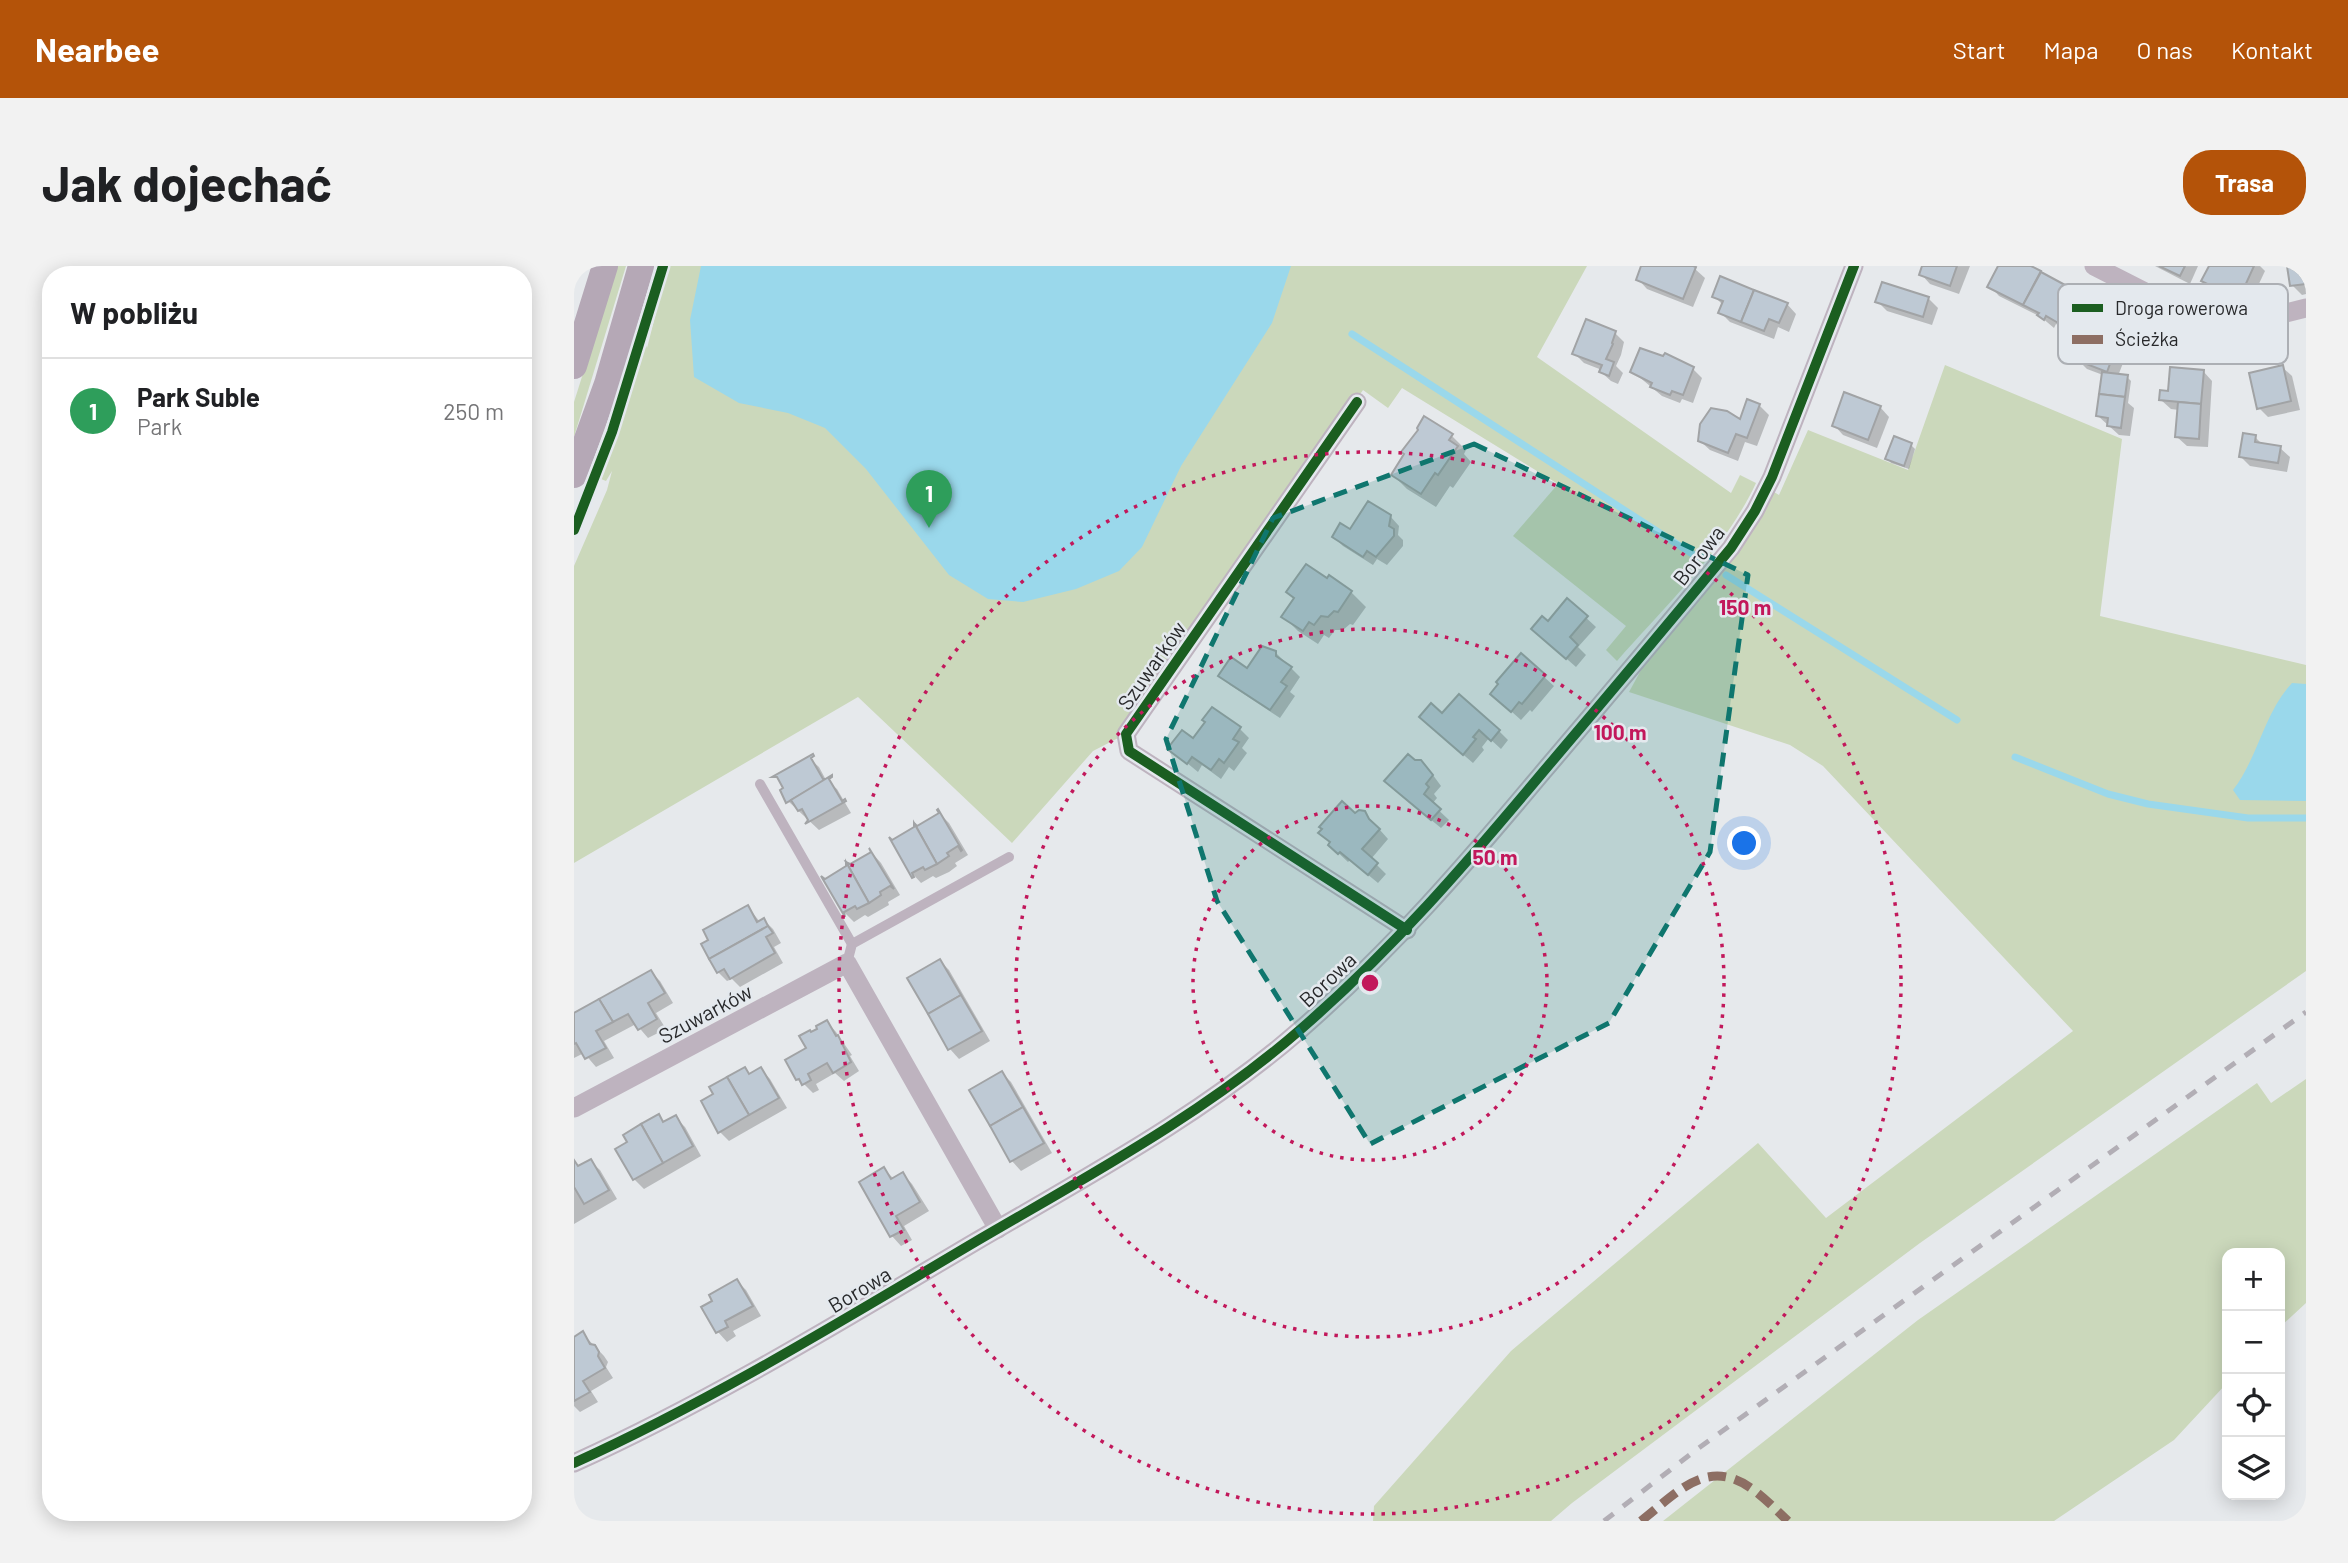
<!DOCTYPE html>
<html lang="pl">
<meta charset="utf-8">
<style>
body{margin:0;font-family:Barlow,sans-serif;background:#f2f2f2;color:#202124}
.controls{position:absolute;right:21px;bottom:21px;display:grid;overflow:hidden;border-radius:14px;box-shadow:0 4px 18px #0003}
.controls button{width:63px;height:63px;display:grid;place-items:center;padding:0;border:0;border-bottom:2px solid #e0e0e0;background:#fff;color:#202124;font:35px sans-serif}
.you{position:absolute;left:1171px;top:578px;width:24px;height:24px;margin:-18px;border:5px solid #fff;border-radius:50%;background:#1a73e8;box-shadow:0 0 0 10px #1a73e833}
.badge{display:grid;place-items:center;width:46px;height:46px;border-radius:50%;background:#b45309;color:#fff;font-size:23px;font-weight:700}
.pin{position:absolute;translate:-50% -58px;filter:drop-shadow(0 2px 4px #0008)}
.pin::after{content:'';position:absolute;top:37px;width:24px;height:21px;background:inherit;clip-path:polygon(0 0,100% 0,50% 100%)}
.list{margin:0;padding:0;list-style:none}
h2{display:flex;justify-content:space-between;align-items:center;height:91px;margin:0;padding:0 28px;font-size:30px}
h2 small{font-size:23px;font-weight:400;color:#757577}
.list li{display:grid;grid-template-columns:46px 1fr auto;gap:21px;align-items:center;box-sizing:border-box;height:105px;padding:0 28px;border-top:2px solid #e0e0e0}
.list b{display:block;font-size:26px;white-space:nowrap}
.list p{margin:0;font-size:23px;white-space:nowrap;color:#757577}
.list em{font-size:23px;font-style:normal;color:#757577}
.icon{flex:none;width:38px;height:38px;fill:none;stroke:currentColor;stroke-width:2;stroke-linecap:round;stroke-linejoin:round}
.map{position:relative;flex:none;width:1732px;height:1255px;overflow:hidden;border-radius:28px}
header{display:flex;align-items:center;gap:42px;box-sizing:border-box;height:98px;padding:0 35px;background:#b45309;color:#fff}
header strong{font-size:33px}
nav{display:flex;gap:38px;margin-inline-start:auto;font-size:24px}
.intro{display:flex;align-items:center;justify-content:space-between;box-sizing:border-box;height:168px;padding:0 42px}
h1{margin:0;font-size:49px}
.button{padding:18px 32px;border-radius:28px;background:#b45309;color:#fff;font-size:24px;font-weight:700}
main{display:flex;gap:42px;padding:0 42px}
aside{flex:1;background:#fff;border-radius:28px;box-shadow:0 4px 18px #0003}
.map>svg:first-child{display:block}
</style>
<header>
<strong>Nearbee</strong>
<nav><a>Start</a><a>Mapa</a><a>O nas</a><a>Kontakt</a></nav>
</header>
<div class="intro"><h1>Jak dojechać</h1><a class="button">Trasa</a></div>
<main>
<aside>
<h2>W pobliżu<small></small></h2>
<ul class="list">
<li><span class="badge" style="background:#2e9e5b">1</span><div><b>Park Suble</b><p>Park</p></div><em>250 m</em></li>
</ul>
</aside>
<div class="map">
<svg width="1732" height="1255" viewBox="0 0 1732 1255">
<rect width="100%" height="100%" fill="#e6e9ec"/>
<g fill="#cbd8bb">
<polygon points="43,0 52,0 0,171 0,136"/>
<path d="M94,0H1013L963,91L1157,227L1166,209L1182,217C1150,285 1092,339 1043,395L1032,384L1052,360L939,270L984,218L828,122L814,142L789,124L552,468L519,485L438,577L284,431L0,597V300L33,224L38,205L32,215L27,213L72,79L73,82Z"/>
<polygon points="1371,99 1548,173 1526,350 1732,399 1732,705 1346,977 998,1237 977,1255 799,1255 800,1240 937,1085 1184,877 1252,952 1499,765 1249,500 1216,479 1055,426 1072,395 1200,226 1205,229 1234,164 1334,204"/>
<polygon points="1732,813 1732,1037 1706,1061 1706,987 1653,987 1653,1117 1600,1174 1480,1255 1089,1255 1344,1054 1683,817 1697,837"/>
</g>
<g fill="#9ad8eb">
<polygon points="127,0 717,0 698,57 607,200 568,281 545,305 502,323 449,336 414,333 375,309 292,203 251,162 214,147 165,137 120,111 116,54"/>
<path d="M1718,417L1732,418V535L1666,534L1659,524C1684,492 1690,447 1718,417Z"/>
</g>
<g fill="#0003">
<polygon points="1069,0 1114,0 1121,3 1131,12 1119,41 1073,23 1064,13"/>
<polygon points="1350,0 1396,0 1385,28 1356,18 1347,8"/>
<polygon points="1426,0 1452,0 1503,28 1512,37 1496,66 1482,58 1480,62 1467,51 1425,30 1416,20"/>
<polygon points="1581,0 1624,0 1616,18"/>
<polygon points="1637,0 1686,0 1691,5 1674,41 1639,24 1629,15"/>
<polygon points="1715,0 1732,0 1732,28 1728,29 1718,19"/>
<polygon points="1140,30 1213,38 1222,48 1215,66 1204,61 1200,73 1156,56 1146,46 1149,39"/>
<polygon points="1354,32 1364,42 1358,59 1313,45 1303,35"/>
<polygon points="1538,60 1556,79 1544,110 1553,111 1557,115 1554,137 1560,142 1556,170 1545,169 1524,150 1529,109 1513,103 1504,94 1516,76"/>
<polygon points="1041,67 1050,76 1047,89 1042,100 1049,107 1044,118 1037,115 1027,106 1028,104 1010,97 1000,87"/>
<polygon points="1708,101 1718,110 1726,144 1694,151 1685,142"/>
<polygon points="1119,103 1128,112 1119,137 1108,133 1106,137 1088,130 1058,105"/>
<polygon points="1629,105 1638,115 1634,181 1613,180 1603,171 1605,144 1597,143 1587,134"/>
<polygon points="1185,139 1195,149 1183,180 1171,176 1164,195 1136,184 1126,175 1167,155"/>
<polygon points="1306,141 1315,151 1303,182 1269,169 1260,159"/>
<polygon points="851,152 878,170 892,184 890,188 897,196 879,222 876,220 862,241 833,223 819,209"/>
<polygon points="1681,171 1689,179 1706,182 1716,191 1713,206 1676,200 1666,190"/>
<polygon points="1337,179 1341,183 1335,203 1317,197 1313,192"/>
<polygon points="816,250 825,260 824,269 829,274 829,280 813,299 803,293 799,299 769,280 760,271"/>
<polygon points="756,311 777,326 792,341 779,359 776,358 769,364 761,364 755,372 750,369 744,378 724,365 710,351 722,333"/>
<polygon points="994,335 1022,361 1004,381 1012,389 1002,401 969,372 974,357"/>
<polygon points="701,386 726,411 716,426 721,430 706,452 656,419 647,410 674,404"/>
<polygon points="947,390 980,420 958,446 956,444 947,454 928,437"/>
<polygon points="638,443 666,463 675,472 668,482 673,487 660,505 655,501 647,513 628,499 624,506 596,483 620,474 633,456"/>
<polygon points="868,449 925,465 934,474 927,483 915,472 908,481 910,484 899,497 856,460"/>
<polygon points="235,492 245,501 252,514 263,523 277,547 245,564 214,535"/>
<polygon points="856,505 867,520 860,528 863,532 858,538 875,554 867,562 822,525"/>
<polygon points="790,546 814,573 797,593 812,608 804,617 776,594 774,596 756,579 782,549"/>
<polygon points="366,548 375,557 394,589 381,597 383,600 375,606 362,612 359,610 347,617 338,607"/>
<polygon points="298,587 307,597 326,629 314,636 315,639 294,651 291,649 280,656 270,646 252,614"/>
<polygon points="174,641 186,656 190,654 199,663 207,677 200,681 209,697 166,721 158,713 153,715 144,706"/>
<polygon points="366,695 375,704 416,775 385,793 376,783 335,712"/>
<polygon points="77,706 86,715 99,737 82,747 92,763 74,772 62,758 30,775 40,792 22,801 10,787 0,792 0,749"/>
<polygon points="253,756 262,766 278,789 276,790 285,805 270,815 261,807 242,818 245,824 239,827 230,818 234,783 238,768"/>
<polygon points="170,803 177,809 187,803 196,813 213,842 155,875 146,866 141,829"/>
<polygon points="428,807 437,816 478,887 447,905 438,895 397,825"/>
<polygon points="85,851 91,857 101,851 111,861 127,890 70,923 60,913 44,884"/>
<polygon points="16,895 26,904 43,933 0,958 0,896 5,901"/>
<polygon points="310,903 320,913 329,908 338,918 355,945 330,960 338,974 327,980 318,970 287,917"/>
<polygon points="163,1015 172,1024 187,1050 159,1065 162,1070 153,1076 144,1066 130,1042 140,1036"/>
<polygon points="9,1068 30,1090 34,1096 32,1101 39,1112 17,1125 24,1136 6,1146 0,1140 0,1073"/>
</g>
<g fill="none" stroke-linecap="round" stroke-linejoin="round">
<g stroke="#9ad8eb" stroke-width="7">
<polyline points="778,68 1123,291"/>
<polyline points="1152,309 1383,454"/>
<polyline points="1441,491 1534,528 1574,538 1674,552 1732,552"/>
</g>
</g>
<g fill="#bec9d4" stroke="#a1a3a5" stroke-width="2">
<polygon points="1067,0 1119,0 1122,1 1109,33 1062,14"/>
<polygon points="1348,0 1383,0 1376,20 1345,9"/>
<polygon points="1424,0 1457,0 1467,5 1449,39 1413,21"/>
<polygon points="1585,0 1611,0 1606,10"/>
<polygon points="1635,0 1680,0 1665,33 1627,15"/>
<polygon points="1713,0 1732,0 1732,18 1716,20"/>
<polygon points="1467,6 1504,26 1486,58 1472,50 1470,54 1463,49 1465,47 1449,39"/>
<polygon points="1146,10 1180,24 1167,56 1144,47 1149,35 1138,31"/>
<polygon points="1308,16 1355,31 1349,51 1301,36"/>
<polygon points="1180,24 1214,37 1205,57 1195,53 1190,65 1167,56"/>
<polygon points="1012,53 1042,65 1038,77 1039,78 1032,93 1040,96 1035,110 1025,106 1028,99 998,88"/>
<polygon points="1525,53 1539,59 1537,64 1547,68 1533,106 1502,94 1511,71 1516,73"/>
<polygon points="1066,82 1089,90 1091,87 1120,101 1109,129 1098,125 1096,129 1076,121 1078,117 1056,106"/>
<polygon points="1709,99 1717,135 1683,143 1675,107"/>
<polygon points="1596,101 1630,104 1627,138 1585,134 1586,124 1594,125"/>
<polygon points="1528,106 1554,109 1551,131 1525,128"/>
<polygon points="1270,126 1307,140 1294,174 1258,160"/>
<polygon points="1525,128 1551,131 1547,162 1533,160 1534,152 1522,150"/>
<polygon points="1173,133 1186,138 1173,172 1162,168 1154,187 1124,175 1126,158 1137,142 1153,145 1166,153"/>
<polygon points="1604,136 1627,138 1625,173 1601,171"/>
<polygon points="850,150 879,168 875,174 884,180 864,209 861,207 847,228 817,209 830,188 827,186 844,164 843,162"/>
<polygon points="1669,167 1682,169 1681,176 1707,180 1704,197 1665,191"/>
<polygon points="1320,170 1338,177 1330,200 1311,193"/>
<polygon points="794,235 817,249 815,260 820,263 820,270 802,291 793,285 789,291 758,271 766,257 776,263"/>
<polygon points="732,298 753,312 755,309 778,325 764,346 760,345 754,351 747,350 740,359 735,356 729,365 707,351 720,332 712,326"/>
<polygon points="993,332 1014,350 996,371 1004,379 992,393 957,363 968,350 974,355"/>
<polygon points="688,380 702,385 702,390 718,401 707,416 713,420 696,444 644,410 657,391 673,402"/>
<polygon points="947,387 972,409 948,438 945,436 937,446 916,428 924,418 922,416"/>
<polygon points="885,428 926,464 917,475 905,464 899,471 902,473 889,489 845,451 857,437 868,447"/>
<polygon points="638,441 667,461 659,473 665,476 650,497 645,493 637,504 618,491 613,498 593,483 608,464 619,472 631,456 628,454"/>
<polygon points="239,488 240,490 237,492 249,513 253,513 212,537 206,524 209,522 203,511 198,511"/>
<polygon points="834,488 841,494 847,494 859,509 852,518 855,521 850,528 867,543 857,554 810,515"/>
<polygon points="258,509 258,511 255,513 268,535 271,533 272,535 231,558 234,554 228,543 224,545 217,534"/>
<polygon points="768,535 781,547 785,544 791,545 795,553 806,563 788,583 804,597 794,609 766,586 764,588 754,579 756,576 744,567 748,563 745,561"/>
<polygon points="364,543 388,584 387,585 384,580 373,587 375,590 363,598 340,557 343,560 365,547 363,544"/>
<polygon points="340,557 363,598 351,604 349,601 338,607 340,611 338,612 315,571 318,574 340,561"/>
<polygon points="295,582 320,623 316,620 306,626 307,629 295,637 272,596 276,598 297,586"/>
<polygon points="272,596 295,637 283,643 281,640 270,646 271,651 247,610 251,613 272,600"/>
<polygon points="174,639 183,656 190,652 194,660 135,693 127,678 134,674 129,664"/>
<polygon points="194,660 199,667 192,671 201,687 156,713 150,703 143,707 135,693"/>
<polygon points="366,693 387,729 354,748 333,712"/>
<polygon points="77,704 91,727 74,737 83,753 64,764 54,748 39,756 25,733"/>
<polygon points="387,729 408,765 374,784 354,748"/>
<polygon points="25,733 39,756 22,765 32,782 11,793 2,777 0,778 0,747"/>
<polygon points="253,754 262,770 264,769 277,796 259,807 253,797 234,808 237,814 228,819 225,813 222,814 211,794 232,782 225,770 236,764 237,766 243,763 242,760"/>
<polygon points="171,801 175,808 187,801 205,832 175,849 153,811"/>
<polygon points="428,805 449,841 416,860 395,824"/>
<polygon points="153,811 175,849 144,867 127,835 139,828 135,821"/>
<polygon points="449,841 470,877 436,896 416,860"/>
<polygon points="85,848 89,856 102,849 119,880 89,897 67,858"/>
<polygon points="67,858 89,897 59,914 41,883 53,876 49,869"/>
<polygon points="17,893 35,924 10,938 0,921 0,894 4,900"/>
<polygon points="310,901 317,913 329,906 346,936 322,950 330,964 316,971 285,916"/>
<polygon points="163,1013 179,1040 151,1055 154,1061 142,1067 127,1041 138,1035 135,1029"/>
<polygon points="9,1065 16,1078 21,1079 25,1086 24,1090 31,1102 9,1115 16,1126 0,1135 0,1071"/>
</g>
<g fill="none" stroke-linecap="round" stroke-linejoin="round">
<g stroke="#beb3bf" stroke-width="10">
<polyline points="186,518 278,678"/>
<polyline points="273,697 278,678 435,591"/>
</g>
<g stroke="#beb3bf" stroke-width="19">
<polyline points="1520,0 1632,57 1667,58 1732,42"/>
<polyline points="783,136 552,468 555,485 833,664"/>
<polyline points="0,842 273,697 424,963"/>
<path d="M0,1197C139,1134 269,1054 401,976C512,911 630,848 727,763C818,684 892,598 969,506C1032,432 1095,357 1157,282L1181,245L1198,211L1280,0"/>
</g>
<g stroke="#b5a8b6" stroke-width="26">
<polyline points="0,100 31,0"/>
<polyline points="0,209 33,118 67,0"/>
</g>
<polyline stroke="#b2aeb5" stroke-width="5" stroke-dasharray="12 12" stroke-linecap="butt" points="1030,1255 1122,1184 1732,746"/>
<path stroke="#8d6e63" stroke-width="9" stroke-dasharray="18 9" stroke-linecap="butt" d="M1067,1255C1104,1226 1134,1189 1181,1225C1193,1234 1203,1245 1214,1255"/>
<g stroke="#e4e9ee" stroke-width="15">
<g id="cycleway">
<polyline points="783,136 552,468 555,485 833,664"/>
<polyline points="0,264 38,166 89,0"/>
<path d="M0,1197C139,1134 269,1054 401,976C512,911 630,848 727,763C818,684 892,598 969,506C1032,432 1095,357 1157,282L1181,245L1198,211L1280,0"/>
</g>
</g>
<use href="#cycleway" stroke="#1b5e20" stroke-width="10"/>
</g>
<path fill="#0f766e" fill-opacity="0.2" stroke="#0f766e" stroke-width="5" stroke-dasharray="14 9" stroke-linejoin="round" d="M900,178L1174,309L1136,586L1035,757L796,878L643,635L592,473L699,252Z"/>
<g fill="none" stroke="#c2185b" stroke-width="3.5" stroke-dasharray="3.5 7">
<circle cx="796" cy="717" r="177"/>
<circle cx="796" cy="717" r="354"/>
<circle cx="796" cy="717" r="531"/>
</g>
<g text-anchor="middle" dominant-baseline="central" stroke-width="5" stroke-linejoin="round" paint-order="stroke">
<g font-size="21" fill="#28292b" stroke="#e4e9ee">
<text transform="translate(1124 289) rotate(-52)">Borowa</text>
<text transform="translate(577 399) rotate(-55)">Szuwarków</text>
<text transform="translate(753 713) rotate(-43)">Borowa</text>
<text transform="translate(131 747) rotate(-28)">Szuwarków</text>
<text transform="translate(285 1023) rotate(-31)">Borowa</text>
</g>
</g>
<rect x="1484" y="18" width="230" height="80" rx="10" fill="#e4e9ee" stroke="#acafb4" stroke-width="2"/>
<rect x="1498" y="38" width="31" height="8" fill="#1b5e20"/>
<rect x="1498" y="69" width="31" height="9" fill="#8d6e63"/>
<g font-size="19" fill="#28292b">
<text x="1541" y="49">Droga rowerowa</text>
<text x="1541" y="80">Ścieżka</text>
</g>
<circle cx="796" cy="717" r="10" fill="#c2185b" stroke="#e4e9ee" stroke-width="3.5"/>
<g font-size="21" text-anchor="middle" font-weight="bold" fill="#c2185b" stroke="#e4e9ee" stroke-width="5" stroke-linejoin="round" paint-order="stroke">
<text x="1171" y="349">150 m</text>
<text x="1046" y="474">100 m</text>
<text x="921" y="599">50 m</text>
</g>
</svg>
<div class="controls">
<button>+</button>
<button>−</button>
<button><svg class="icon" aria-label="locate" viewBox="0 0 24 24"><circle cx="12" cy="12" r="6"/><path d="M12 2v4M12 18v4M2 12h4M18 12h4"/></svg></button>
<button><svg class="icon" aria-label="layers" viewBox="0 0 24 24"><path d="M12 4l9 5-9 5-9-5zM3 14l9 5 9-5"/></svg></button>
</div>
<div class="you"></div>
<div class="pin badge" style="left:355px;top:262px;background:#2e9e5b">1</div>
</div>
</main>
